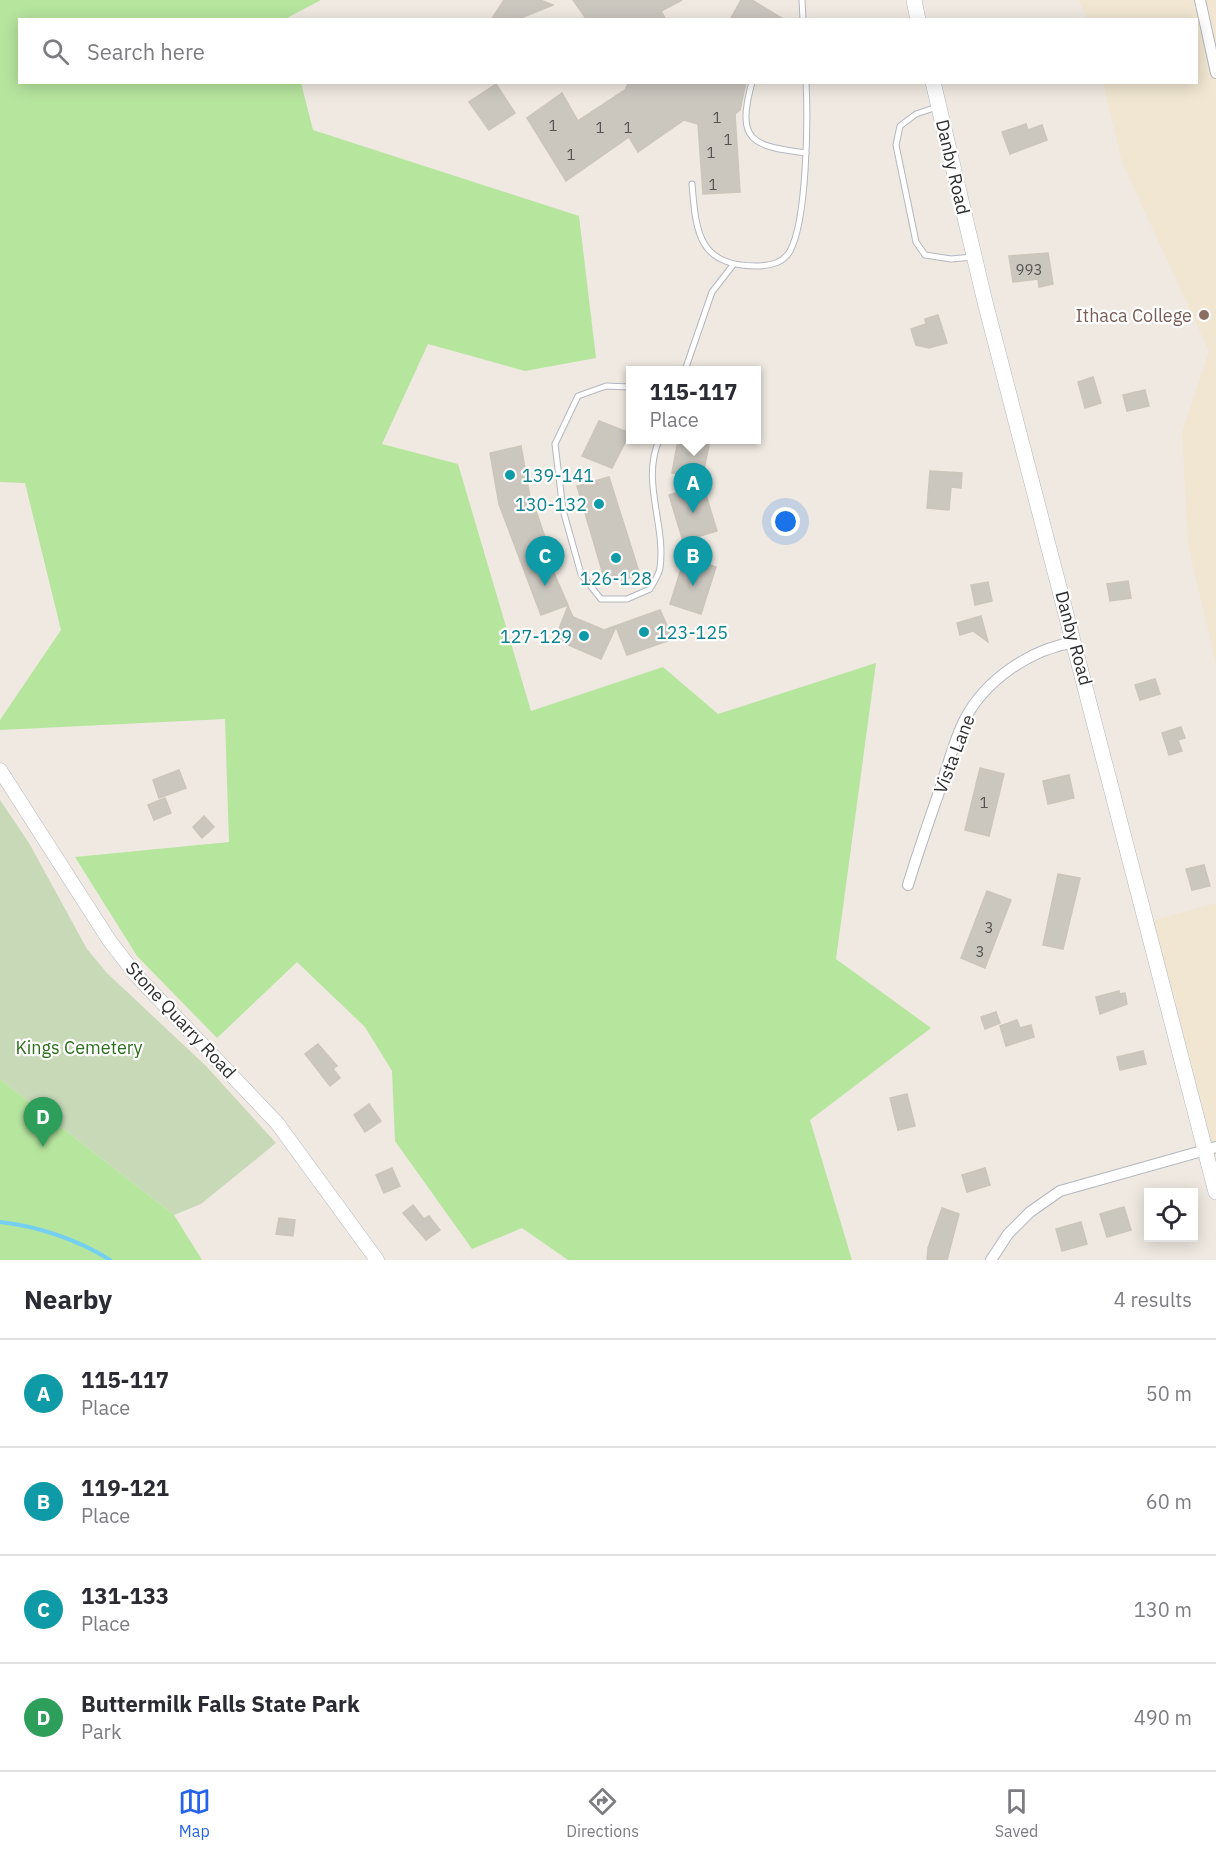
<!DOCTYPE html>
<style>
body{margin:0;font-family:"IBM Plex Sans",sans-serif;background:#f7f7f7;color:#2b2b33}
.controls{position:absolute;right:18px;bottom:18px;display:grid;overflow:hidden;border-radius:0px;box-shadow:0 3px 15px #0003}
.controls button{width:54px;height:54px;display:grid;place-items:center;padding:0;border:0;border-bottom:2px solid #e1e1e2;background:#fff;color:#2b2b33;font:30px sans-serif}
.you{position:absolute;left:786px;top:522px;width:21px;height:21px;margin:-15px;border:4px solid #fff;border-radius:50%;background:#1a73e8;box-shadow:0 0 0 9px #1a73e833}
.badge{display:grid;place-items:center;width:39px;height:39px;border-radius:50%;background:#2563eb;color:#fff;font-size:20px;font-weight:700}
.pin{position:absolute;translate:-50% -50px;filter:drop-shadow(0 2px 3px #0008)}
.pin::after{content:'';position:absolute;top:32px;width:21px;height:18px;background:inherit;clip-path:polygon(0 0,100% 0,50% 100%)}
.popup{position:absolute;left:626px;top:366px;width:135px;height:78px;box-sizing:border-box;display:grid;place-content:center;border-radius:0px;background:#fff;filter:drop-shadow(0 2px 4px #0005);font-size:20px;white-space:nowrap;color:#7c7c81}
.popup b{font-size:22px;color:#2b2b33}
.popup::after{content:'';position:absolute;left:50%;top:100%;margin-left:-12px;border:12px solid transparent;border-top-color:#fff}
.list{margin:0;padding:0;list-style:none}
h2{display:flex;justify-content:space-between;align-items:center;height:78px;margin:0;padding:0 24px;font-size:26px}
h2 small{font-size:20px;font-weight:400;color:#7c7c81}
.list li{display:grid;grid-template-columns:39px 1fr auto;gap:18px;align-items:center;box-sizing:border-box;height:108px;padding:0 24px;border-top:2px solid #e1e1e2}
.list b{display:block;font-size:22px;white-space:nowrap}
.list p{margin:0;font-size:20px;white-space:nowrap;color:#7c7c81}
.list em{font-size:20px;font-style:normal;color:#7c7c81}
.icon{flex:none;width:33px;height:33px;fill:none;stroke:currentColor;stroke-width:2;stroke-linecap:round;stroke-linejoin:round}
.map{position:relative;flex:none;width:1216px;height:1260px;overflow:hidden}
.search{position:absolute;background:#fff;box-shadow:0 3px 15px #0003;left:18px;right:18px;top:18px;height:66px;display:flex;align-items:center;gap:15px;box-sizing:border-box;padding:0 21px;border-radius:0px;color:#7c7c81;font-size:22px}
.sheet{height:510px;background:#fff}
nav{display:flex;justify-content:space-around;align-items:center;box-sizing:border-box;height:84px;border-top:2px solid #e1e1e2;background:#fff;font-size:16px;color:#7c7c81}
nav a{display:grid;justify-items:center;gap:3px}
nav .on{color:#2563eb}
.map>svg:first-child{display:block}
</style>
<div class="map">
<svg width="1216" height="1260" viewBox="0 0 1216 1260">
<rect width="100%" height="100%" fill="#efe9e1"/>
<g fill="#f0e6d1">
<polygon points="1079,0 1216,0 1216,665 1188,544 1182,433 1209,351 1122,162 1103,83 1196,82 1196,20 1087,19"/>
<polygon points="1216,903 1216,1178 1148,922"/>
</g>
<g fill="#b6e59e">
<polygon points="0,0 321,0 285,19 20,20 20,82 301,83 313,130 579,216 596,358 525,371 428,344 382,444 458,464 531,711 663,667 718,714 876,663 836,959 931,1028 810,1120 852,1260 568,1260 522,1228 472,1249 395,1141 392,1071 365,1027 297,962 217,1038 137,956 75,857 229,842 225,719 0,730 0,720 61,630 25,483 0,482"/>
<polygon points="0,1079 174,1215 202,1260 0,1260"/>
</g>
<polygon fill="#c8d9b8" points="0,800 29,843 87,949 107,973 206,1066 276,1143 201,1204 174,1215 0,1079"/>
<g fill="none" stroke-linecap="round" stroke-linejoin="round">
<path stroke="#75cff0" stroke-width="4" d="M0,1222C37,1226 79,1240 110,1260"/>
</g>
<g fill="#cbc7bf" stroke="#cbc5ba" stroke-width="1.5">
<polygon points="504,0 540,0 553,5 516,20 491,20"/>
<polygon points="573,0 682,0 661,11 666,20 587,20"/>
<polygon points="741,0 752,0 785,20 730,20"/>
<polygon points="629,82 746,82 740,110 735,114 740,192 703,194 698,124 684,120 638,152 629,137 566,181 527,118 562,93 578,121 625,90"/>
<polygon points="496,84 515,113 489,130 469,102"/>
<polygon points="1026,124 1028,130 1042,125 1047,140 1010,154 1002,132"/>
<polygon points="1048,253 1053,284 1039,287 1038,279 1013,282 1009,256"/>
<polygon points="938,315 947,343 929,348 916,345 911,329 926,324 925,319"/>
<polygon points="1093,377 1101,403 1085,408 1078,382"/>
<polygon points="1145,390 1149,406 1127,411 1123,395"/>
<polygon points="599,421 630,433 612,468 582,456"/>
<polygon points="678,440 710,440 702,479 672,473"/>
<polygon points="521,446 531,503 533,502 548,546 543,548 568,605 541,615 499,504 490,453"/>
<polygon points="930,471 962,473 961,488 951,487 949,510 927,508"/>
<polygon points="609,477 640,575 606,584 577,486"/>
<polygon points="703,485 717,531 683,541 669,495"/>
<polygon points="685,557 716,567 701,614 670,604"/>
<polygon points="1128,581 1131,598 1110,601 1107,584"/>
<polygon points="988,582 992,601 975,605 971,585"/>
<polygon points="568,606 573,617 604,630 660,610 673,639 627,655 616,627 601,659 555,639"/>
<polygon points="981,616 988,642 973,631 960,635 957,623"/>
<polygon points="1155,679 1160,694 1140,700 1135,685"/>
<polygon points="1181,727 1185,738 1178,740 1182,751 1169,755 1162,733"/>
<polygon points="980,768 1004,774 989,836 965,830"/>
<polygon points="179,770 186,788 159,798 153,780"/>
<polygon points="1069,775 1074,798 1048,804 1043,781"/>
<polygon points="165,798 171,813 154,820 148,805"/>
<polygon points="204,816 214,827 202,838 193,827"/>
<polygon points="1204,865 1210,886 1192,890 1186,869"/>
<polygon points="1058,874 1080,878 1063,949 1043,945"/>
<polygon points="987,891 1011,900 985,968 961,958"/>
<polygon points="1119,991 1119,994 1125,993 1127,1004 1100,1014 1096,997"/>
<polygon points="996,1012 1000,1023 985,1029 981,1017"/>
<polygon points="1017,1020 1020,1028 1031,1025 1034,1037 1006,1046 1000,1026"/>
<polygon points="318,1044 337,1066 333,1069 340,1078 330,1086 305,1054"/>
<polygon points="1143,1051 1146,1064 1120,1070 1117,1057"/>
<polygon points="907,1094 915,1126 898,1130 890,1098"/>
<polygon points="369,1104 381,1121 365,1132 354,1115"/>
<polygon points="392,1168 400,1186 384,1193 376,1175"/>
<polygon points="985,1168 990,1185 967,1192 962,1175"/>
<polygon points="413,1205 424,1219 429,1216 440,1230 426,1240 403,1213"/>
<polygon points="1124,1207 1131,1230 1107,1237 1100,1214"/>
<polygon points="942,1208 959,1214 947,1260 927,1260 928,1248"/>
<polygon points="279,1218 295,1220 293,1236 276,1234"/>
<polygon points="1081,1222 1087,1244 1062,1251 1056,1229"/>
</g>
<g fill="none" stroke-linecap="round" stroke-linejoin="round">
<g stroke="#b4b7c1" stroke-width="7">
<g id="service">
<polyline points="802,0 803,20"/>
<path d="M752,82C736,141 751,146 806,153"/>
<polyline points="937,107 916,114 900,126 896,145 916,242 925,255 951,259 973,257"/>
<path d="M692,184C696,234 699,267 759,266C772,265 783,263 790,251C807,220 808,120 806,82"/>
<polyline points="685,370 712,292 733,265"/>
<path d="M630,387L606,386L578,396L555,444L563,510L581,574L601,599H627L650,589C653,583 659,575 660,568C666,524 641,482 659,440"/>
</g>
</g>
<g stroke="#b4b7c1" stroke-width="12">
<g id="minor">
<polyline points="1200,0 1216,73"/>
<path d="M908,885C918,852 929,821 940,789C948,766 954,740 965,719C986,679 1031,649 1075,642"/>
<polyline points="991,1260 1008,1234 1030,1212 1060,1191 1216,1147"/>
</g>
</g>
<g stroke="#b4b7c1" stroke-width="15">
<polyline id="tertiary" points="0,770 109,940 136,975 277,1123 377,1260"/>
</g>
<g stroke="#b4b7c1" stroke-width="16">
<g id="secondary">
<polyline points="914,0 918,20"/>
<polyline points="933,82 985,302 1216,1192"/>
</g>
</g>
<use href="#service" stroke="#fff" stroke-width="5"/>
<use href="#minor" stroke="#fff" stroke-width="10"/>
<use href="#tertiary" stroke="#fff" stroke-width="14"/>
<use href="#secondary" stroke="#fff" stroke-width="15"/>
</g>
<circle fill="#8d6e63" stroke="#fff" stroke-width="2" cx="1204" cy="315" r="6"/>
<g fill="#0f9aa8" stroke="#fff" stroke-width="2">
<circle cx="510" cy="475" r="6"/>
<circle cx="599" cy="504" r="6"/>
<circle cx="616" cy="558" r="6"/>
<circle cx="644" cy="632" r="6"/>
<circle cx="584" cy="636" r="6"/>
</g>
<g text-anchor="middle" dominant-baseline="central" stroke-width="4.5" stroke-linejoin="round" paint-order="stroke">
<g font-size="15" fill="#555452">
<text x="717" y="117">1</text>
<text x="553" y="125">1</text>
<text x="600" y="127">1</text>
<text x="628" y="127">1</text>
<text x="728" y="139">1</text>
<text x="711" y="152">1</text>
<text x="571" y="154">1</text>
<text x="713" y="184">1</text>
<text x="1029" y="269">993</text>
<text x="984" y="802">1</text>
<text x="989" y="927">3</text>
<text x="980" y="951">3</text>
</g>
<g font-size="18" fill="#2e2e2e" stroke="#fff">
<text transform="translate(953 167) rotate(77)">Danby Road</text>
<text transform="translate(1074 638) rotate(75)">Danby Road</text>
<text transform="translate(954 754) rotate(-69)">Vista Lane</text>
<text transform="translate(181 1020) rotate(47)">Stone Quarry Road</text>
</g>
<g font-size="18" fill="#785e54" stroke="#fff" text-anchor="end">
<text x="1192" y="315">Ithaca College</text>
</g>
<g font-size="18" fill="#0d838f" stroke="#fff" text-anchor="start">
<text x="522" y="475">139-141</text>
<text x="587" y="504" text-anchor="end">130-132</text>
<text x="616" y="578" text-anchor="middle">126-128</text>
<text x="656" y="632">123-125</text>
<text x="572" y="636" text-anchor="end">127-129</text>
</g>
<g font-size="18" fill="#2c6e1b" stroke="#fff">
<text x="79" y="1047">Kings Cemetery</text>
</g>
</g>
</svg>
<div class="controls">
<button><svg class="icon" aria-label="locate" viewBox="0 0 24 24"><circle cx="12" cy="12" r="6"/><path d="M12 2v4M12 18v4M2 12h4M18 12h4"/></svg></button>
</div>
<div class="you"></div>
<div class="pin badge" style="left:693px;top:513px;background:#0f9aa8">A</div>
<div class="popup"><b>115-117</b>Place</div>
<div class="pin badge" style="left:693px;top:586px;background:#0f9aa8">B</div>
<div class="pin badge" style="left:545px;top:586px;background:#0f9aa8">C</div>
<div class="pin badge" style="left:43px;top:1147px;background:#2e9e5b">D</div>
<div class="search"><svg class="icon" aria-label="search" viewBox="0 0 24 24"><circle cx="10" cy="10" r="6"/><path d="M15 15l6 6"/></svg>Search here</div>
</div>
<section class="sheet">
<h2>Nearby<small>4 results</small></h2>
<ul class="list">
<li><span class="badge" style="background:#0f9aa8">A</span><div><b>115-117</b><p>Place</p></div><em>50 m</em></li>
<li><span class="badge" style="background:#0f9aa8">B</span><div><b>119-121</b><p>Place</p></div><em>60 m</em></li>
<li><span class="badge" style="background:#0f9aa8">C</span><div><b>131-133</b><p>Place</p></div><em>130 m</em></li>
<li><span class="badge" style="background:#2e9e5b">D</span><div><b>Buttermilk Falls State Park</b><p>Park</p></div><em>490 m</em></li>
</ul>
</section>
<nav>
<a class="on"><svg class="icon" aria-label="map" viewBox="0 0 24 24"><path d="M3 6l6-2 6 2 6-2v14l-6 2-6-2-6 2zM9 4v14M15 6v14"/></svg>Map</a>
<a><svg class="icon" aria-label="directions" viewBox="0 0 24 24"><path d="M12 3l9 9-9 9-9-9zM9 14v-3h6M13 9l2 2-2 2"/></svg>Directions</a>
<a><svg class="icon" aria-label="saved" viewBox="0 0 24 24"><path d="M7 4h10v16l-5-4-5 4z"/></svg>Saved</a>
</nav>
